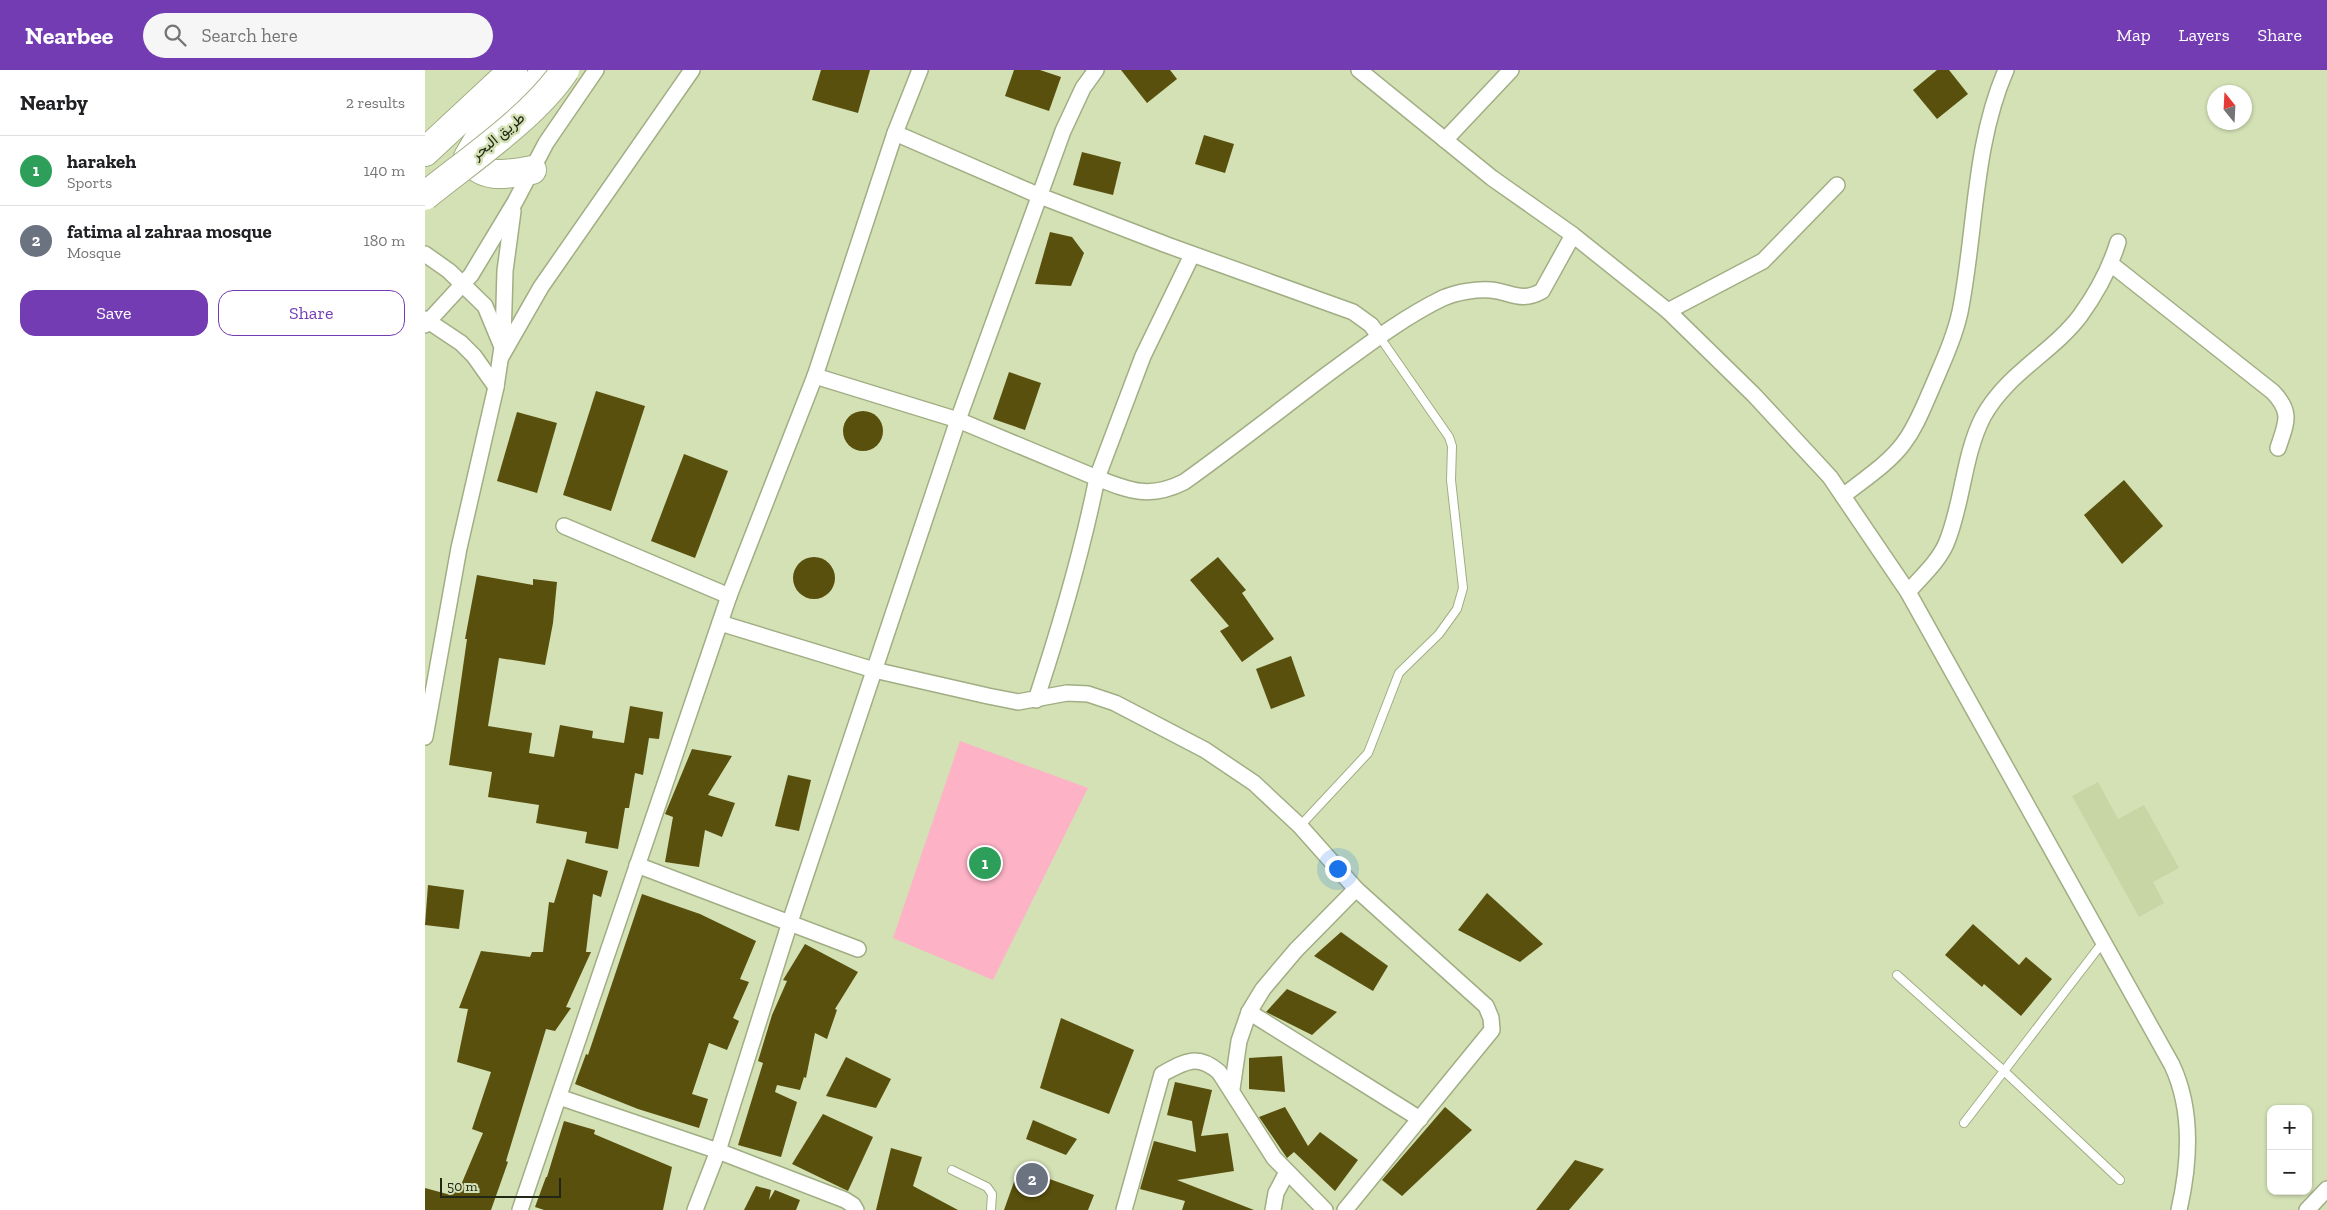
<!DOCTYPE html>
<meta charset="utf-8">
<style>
body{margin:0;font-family:"Zilla Slab",Vazirmatn,serif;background:#f6f6f6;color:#202124}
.controls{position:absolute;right:15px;bottom:15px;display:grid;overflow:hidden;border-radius:10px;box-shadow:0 1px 4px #0004}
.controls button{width:45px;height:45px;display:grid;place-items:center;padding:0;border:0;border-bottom:1px solid #e0e0e0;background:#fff;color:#202124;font:25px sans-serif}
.compass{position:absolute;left:1782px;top:15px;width:45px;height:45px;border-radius:50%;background:#fff;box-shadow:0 1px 4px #0004;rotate:342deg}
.scale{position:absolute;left:15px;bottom:12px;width:121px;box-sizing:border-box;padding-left:5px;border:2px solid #222716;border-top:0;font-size:14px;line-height:18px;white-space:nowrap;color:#222716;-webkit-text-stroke:4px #d3e1b5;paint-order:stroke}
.you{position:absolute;left:912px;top:798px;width:18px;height:18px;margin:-12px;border:4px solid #fff;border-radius:50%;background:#1a73e8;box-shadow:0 0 0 8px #1a73e833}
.badge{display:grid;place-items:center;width:32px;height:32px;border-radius:50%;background:#743cb3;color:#fff;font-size:16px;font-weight:700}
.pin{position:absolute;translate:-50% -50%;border:2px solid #fff;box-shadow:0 1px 5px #0006}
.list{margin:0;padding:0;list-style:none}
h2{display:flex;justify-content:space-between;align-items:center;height:65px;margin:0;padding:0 20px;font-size:21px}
h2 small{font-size:16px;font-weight:400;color:#757577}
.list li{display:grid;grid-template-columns:32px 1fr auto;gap:15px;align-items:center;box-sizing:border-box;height:70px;padding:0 20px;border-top:1px solid #e0e0e0}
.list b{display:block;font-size:19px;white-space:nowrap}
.list p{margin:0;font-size:16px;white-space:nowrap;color:#757577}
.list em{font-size:16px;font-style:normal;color:#757577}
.actions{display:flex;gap:10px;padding:15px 20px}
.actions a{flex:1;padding:11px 0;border:1px solid #743cb3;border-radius:15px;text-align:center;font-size:18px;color:#743cb3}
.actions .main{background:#743cb3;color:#fff}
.icon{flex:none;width:28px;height:28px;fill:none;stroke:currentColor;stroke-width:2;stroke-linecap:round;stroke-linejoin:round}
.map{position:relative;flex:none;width:1902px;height:1140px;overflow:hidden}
header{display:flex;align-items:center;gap:30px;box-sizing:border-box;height:70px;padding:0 25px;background:#743cb3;color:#fff}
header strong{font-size:24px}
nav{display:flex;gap:28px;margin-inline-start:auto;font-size:18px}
.search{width:350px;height:45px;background:#f6f6f6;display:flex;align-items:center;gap:12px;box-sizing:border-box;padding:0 18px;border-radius:28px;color:#757577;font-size:19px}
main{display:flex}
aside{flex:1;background:#fff}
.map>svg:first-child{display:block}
</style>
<header>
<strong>Nearbee</strong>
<div class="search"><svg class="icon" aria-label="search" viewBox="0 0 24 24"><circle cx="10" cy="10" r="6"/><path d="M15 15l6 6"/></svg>Search here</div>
<nav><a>Map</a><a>Layers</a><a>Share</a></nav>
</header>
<main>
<aside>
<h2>Nearby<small>2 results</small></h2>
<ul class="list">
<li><span class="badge" style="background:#2e9e5b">1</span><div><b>harakeh</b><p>Sports</p></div><em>140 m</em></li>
<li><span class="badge" style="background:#6b7280">2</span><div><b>fatima al zahraa mosque</b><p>Mosque</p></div><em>180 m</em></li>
</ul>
<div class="actions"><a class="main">Save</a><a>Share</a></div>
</aside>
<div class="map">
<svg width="1902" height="1140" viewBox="0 0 1902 1140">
<rect width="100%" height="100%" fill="#d3e1b5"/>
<polygon fill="#c7d6a4" points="1673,712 1693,749 1719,735 1754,798 1728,812 1739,833 1714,847 1647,726"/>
<polygon fill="#fdb2c6" points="535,671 663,718 568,910 468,868"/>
<g fill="#59500d">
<polygon points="396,0 445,0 433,43 387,30"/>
<polygon points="589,0 615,0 636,7 624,41 580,26"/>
<polygon points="696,0 745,0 752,9 722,33"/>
<polygon points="1512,0 1524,0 1543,24 1512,49 1488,20"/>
<polygon points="779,65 809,74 800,103 770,94"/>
<polygon points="657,82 696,92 688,125 648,115"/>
<polygon points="625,162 647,167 659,183 646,216 610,214"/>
<polygon points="584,302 616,313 600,360 568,349"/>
<polygon points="171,321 220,336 186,441 138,425"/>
<circle cx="438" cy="361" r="20"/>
<polygon points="92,342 132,353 112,423 72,411"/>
<polygon points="259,384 303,401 270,488 226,471"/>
<polygon points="1699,410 1738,456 1697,494 1659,445"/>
<polygon points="793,487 821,520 817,523 849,569 817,592 795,561 804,556 765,510"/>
<circle cx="389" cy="508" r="21"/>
<polygon points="52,505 108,515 108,509 132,512 128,553 120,595 74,588 63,656 107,663 104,683 129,687 135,655 168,661 167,668 199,673 205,636 238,642 234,669 224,668 218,705 210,703 204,738 200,738 193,779 160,773 162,762 111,753 114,735 63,727 67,702 24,695 42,569 40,569"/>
<polygon points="866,586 880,626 846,639 831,599"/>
<polygon points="267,679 307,686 283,725 310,733 297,767 280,760 274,797 240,792 248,747 240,744"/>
<polygon points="363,705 386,710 374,761 350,756"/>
<polygon points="142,789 183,801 176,827 168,824 161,882 166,882 141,937 146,938 130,961 121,959 81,1091 83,1092 66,1140 0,1140 0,1118 22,1124 22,1118 33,1122 58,1063 47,1059 66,1002 32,992 43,939 34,938 56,881 105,887 107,882 118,882 124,832 129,833"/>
<polygon points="3,815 39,820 34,859 0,855"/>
<polygon points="1062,823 1118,874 1095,892 1033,860"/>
<polygon points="217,824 275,844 331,871 315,909 324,912 308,948 314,951 302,980 284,973 267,1024 283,1029 274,1058 213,1039 150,1014 161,984 163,985"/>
<polygon points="1548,854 1594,895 1601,887 1627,909 1596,946 1559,914 1557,917 1520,885"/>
<polygon points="916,862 963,896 948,921 889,886"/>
<polygon points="380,874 433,902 410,939 412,940 402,969 390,963 381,1008 379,1007 375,1020 352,1015 350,1022 372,1032 356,1087 313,1075 338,993 333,991 347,945 362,911 358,910"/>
<polygon points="862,919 912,942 887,965 841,942"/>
<polygon points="636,948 709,980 684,1044 615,1018"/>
<polygon points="857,986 860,1022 824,1019 824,988"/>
<polygon points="421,987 466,1009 451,1038 401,1026"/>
<polygon points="750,1012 787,1020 776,1066 803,1063 809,1101 752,1110 829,1140 757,1140 760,1131 715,1119 729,1071 771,1082 767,1051 742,1045"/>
<polygon points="860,1037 883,1076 895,1062 933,1090 910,1121 869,1082 862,1088 834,1047"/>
<polygon points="1020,1037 1047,1060 977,1126 957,1110"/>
<polygon points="398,1044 448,1067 423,1121 367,1094"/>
<polygon points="608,1050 652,1069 641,1085 601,1069"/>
<polygon points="139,1051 170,1060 169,1064 247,1097 238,1140 119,1140 110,1137 121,1107 122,1107"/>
<polygon points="466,1078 497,1087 488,1116 533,1140 451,1140"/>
<polygon points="1150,1090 1179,1099 1144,1140 1111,1140"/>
<polygon points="594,1098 669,1125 663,1140 579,1140"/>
<polygon points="331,1116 346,1120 344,1130 350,1120 375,1130 371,1140 319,1140"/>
</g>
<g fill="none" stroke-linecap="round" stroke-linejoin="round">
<g stroke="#a1ae84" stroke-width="10">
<g id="lane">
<polyline points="875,756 943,683 974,603 1014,564 1032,539 1038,518 1026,410 1027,376 1024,367 954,266"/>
<polyline points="1472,905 1579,1001 1695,1110"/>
<polyline points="1539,1053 1678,872"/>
<polyline points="527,1100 562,1117 567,1124 566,1140"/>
</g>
</g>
<g stroke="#a1ae84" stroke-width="18">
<g id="street">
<path d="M934,0L1067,108L1148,165L1243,241L1329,325L1405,407L1483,522L1747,995C1768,1040 1765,1092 1754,1140"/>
<polyline points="470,63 615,126 742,175 928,242 946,255 954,266"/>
<polyline points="1020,70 1086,0"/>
<polyline points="0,184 24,201 60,236 77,277 71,317 34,478 0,667"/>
<path d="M1686,194L1848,322C1868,343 1861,353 1853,378"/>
<polyline points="1243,241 1338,191 1412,115"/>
<polyline points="0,249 36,273 49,286 71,317"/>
<polyline points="0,255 46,205 90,132 121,73 171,0"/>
<polyline points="78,270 80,201 88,141"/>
<polyline points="76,287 116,217 267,0"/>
<polyline points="390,306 533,350 672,408 718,286 767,185"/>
<path d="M1418,426C1438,410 1463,394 1478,374C1491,357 1498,338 1506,320C1517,294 1529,269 1535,242C1551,162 1548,76 1581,0"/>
<polyline points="139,456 304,526"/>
<path d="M1483,522C1496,507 1513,492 1521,474C1538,434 1538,386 1558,347C1582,303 1627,283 1655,246C1671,224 1685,198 1693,172"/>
<polyline points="295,553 449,600 563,626 593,632 642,623 663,624 690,633 780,680 829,713 875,756 931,819 1061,936 1066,948 1067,960 920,1140"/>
<path d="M611,630C635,557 657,483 672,408C705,421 725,429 759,412C808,377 856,339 904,303C941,276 977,248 1018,228C1032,222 1051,219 1066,220C1086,222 1096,233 1117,221L1148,165"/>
<polyline points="212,795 433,879"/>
<polyline points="824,942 995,1049"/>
<polyline points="807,1019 814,971 824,942 838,919 871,880 931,819"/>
<polyline points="134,1027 293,1081 420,1130 428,1135 431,1140"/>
<polyline points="95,1140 304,526 390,306 470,63 495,0"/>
<polyline points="270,1140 293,1081 365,852 533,350 638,61 658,18 671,0"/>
<path d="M699,1140L737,1004C759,992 772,983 794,1002L849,1088L900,1140"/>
<polyline points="848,1140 851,1123 862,1102"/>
<polyline points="1882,1140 1902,1119"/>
</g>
</g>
<g stroke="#a1ae84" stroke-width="30">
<g id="highway">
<polyline points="0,82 88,0"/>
<path d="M107,100C84,104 57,111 43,87L53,70L99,27L122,0"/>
</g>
</g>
<use href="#lane" stroke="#fff" stroke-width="8"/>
<use href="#street" stroke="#fff" stroke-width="15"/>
<use href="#highway" stroke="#fff" stroke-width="28"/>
<g stroke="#a1ae84" stroke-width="30" stroke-linecap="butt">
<path id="highway-bridge" d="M0,126C43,91 110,46 140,0"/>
</g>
<use href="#highway-bridge" stroke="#fff" stroke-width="28"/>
</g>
<g text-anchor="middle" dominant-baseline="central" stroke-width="5" stroke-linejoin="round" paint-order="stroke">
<g font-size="15" fill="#222716" stroke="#d3e1b5">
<text transform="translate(73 66) rotate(-40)">طريق البحر</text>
</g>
</g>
</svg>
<div class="controls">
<button>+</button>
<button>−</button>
</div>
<svg class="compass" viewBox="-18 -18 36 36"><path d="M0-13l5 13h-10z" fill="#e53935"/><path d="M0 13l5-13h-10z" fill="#757577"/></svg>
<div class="scale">50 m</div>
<div class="you"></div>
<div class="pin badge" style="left:560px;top:793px;background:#2e9e5b">1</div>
<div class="pin badge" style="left:607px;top:1109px;background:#6b7280">2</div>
</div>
</main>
